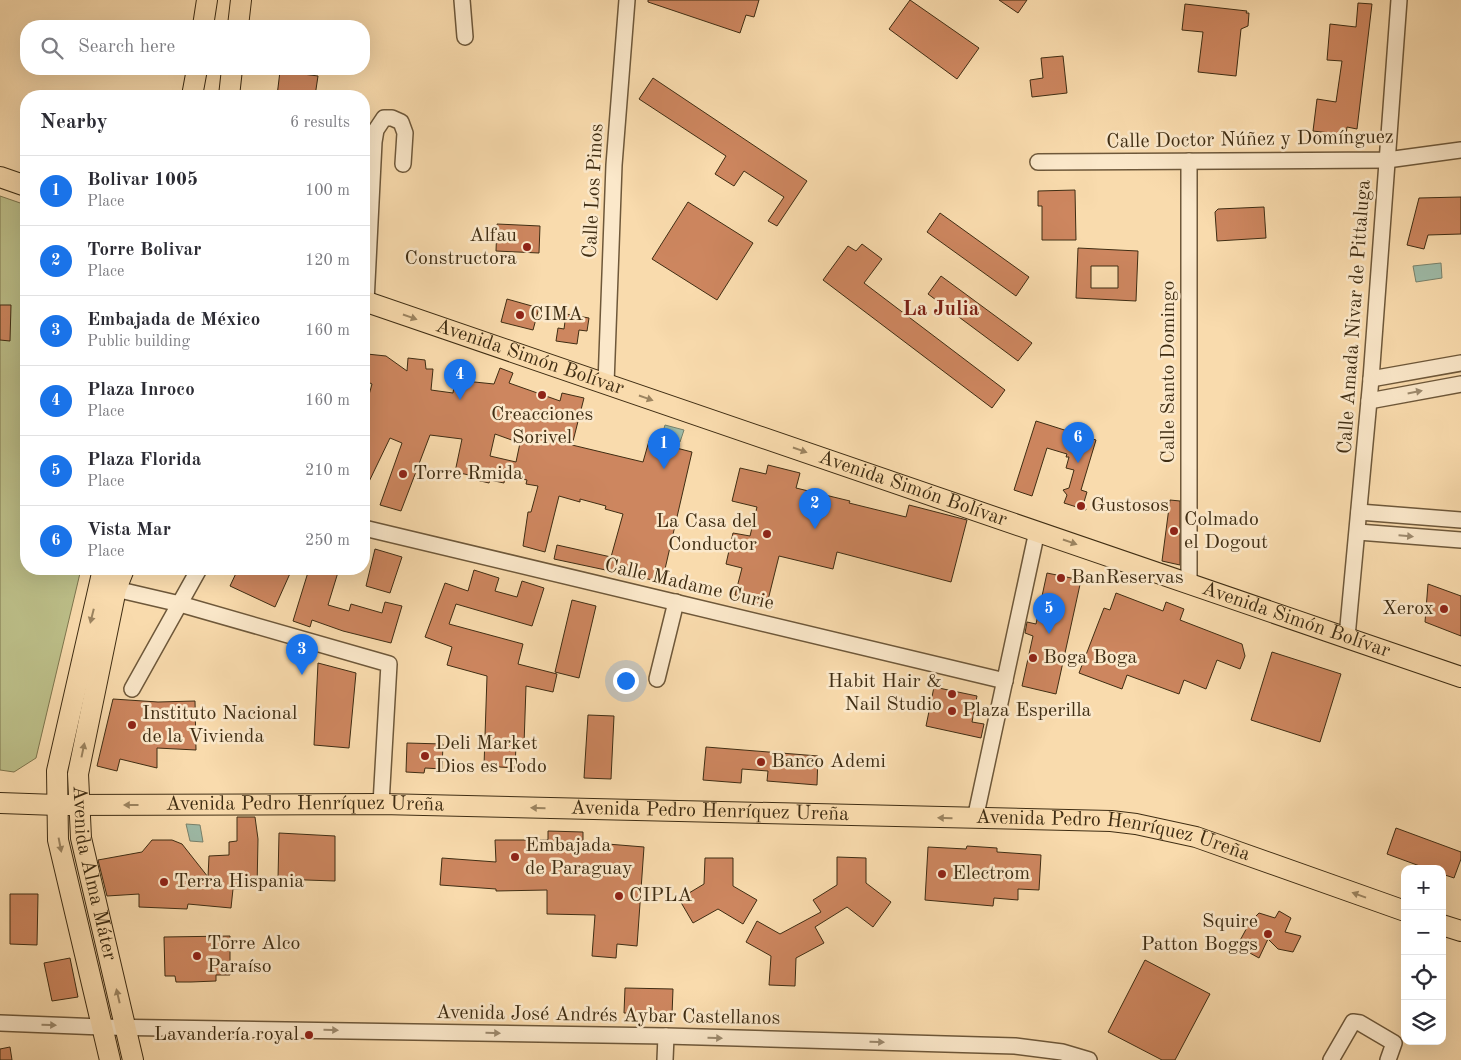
<!DOCTYPE html>
<meta charset="utf-8">
<style>
body{margin:0;font-family:"Old Standard TT",serif;background:#f7f7f7;color:#2b2b33}
.controls{position:absolute;right:15px;bottom:15px;display:grid;overflow:hidden;border-radius:10px;box-shadow:0 5px 20px #0002}
.controls button{width:45px;height:45px;display:grid;place-items:center;padding:0;border:0;border-bottom:1px solid #e1e1e2;background:#fff;color:#2b2b33;font:25px sans-serif}
.you{position:absolute;left:625px;top:680px;width:18px;height:18px;margin:-12px;border:4px solid #fff;border-radius:50%;background:#1a73e8;box-shadow:0 0 0 8px #1a73e833}
.badge{display:grid;place-items:center;width:32px;height:32px;border-radius:50%;background:#1a73e8;color:#fff;font-size:16px;font-weight:700}
.pin{position:absolute;translate:-50% -41px;filter:drop-shadow(0 1px 2px #0008)}
.pin::after{content:'';position:absolute;top:26px;width:18px;height:15px;background:inherit;clip-path:polygon(0 0,100% 0,50% 100%)}
.list{margin:0;padding:0;list-style:none}
h2{display:flex;justify-content:space-between;align-items:center;height:65px;margin:0;padding:0 20px;font-size:21px}
h2 small{font-size:16px;font-weight:400;color:#7c7c81}
.list li{display:grid;grid-template-columns:32px 1fr auto;gap:15px;align-items:center;box-sizing:border-box;height:70px;padding:0 20px;border-top:1px solid #e1e1e2}
.list b{display:block;font-size:19px;white-space:nowrap}
.list p{margin:0;font-size:16px;white-space:nowrap;color:#7c7c81}
.list em{font-size:16px;font-style:normal;color:#7c7c81}
.icon{flex:none;width:28px;height:28px;fill:none;stroke:currentColor;stroke-width:2;stroke-linecap:round;stroke-linejoin:round}
.map{position:relative;flex:none;width:1461px;height:1060px;overflow:hidden}
.search{position:absolute;background:#fff;box-shadow:0 5px 20px #0002;left:20px;top:20px;width:350px;height:55px;display:flex;align-items:center;gap:12px;box-sizing:border-box;padding:0 18px;border-radius:20px;color:#7c7c81;font-size:19px}
.panel{position:absolute;background:#fff;box-shadow:0 5px 20px #0002;left:20px;top:90px;width:350px;height:485px;border-radius:20px}
.map>svg:first-child{display:block}
</style>
<div class="map">
<svg width="1461" height="1060" viewBox="0 0 1461 1060">
<rect width="100%" height="100%" fill="#f9dbad"/>
<filter id="stains"><feTurbulence type="fractalNoise" baseFrequency=".004" numOctaves="4"/><feColorMatrix values="0 0 0 0 .2 0 0 0 0 .09 0 0 0 0 .02 0 0 0 .5 -.17"/></filter>
<radialGradient id="worn" r=".72"><stop offset=".6" stop-color="#630" stop-opacity="0"/><stop offset="1" stop-color="#630" stop-opacity=".3"/></radialGradient>
<polygon fill="#bdc08a" stroke="#7e764e" points="0,196 26,205 26,569 81,569 36,758 14,772 0,770"/>
<g fill="#9ebba8" stroke="#78826c">
<polygon points="1441,263 1442,278 1416,282 1413,266"/>
<polygon points="665,425 684,430 680,442 671,439 672,435 663,432"/>
<polygon points="186,824 200,825 203,842 190,841"/>
</g>
<g fill="#cd865f" stroke="#3f2d13" fill-rule="evenodd">
<polygon points="648,0 759,0 754,17 746,15 740,33 648,2"/>
<polygon points="910,0 979,48 957,79 889,29"/>
<polygon points="999,0 1027,0 1018,13"/>
<polygon points="1358,3 1372,4 1357,129 1347,127 1346,135 1313,131 1317,99 1336,102 1342,61 1327,60 1330,24 1356,27"/>
<polygon points="1185,4 1247,11 1246,13 1249,13 1248,26 1241,29 1236,76 1198,72 1203,32 1182,30"/>
<polygon points="1063,56 1067,93 1032,97 1030,80 1043,78 1041,58"/>
<polygon points="280,71 318,76 315,96 277,96"/>
<polygon points="653,78 807,181 777,226 768,221 784,197 744,171 734,186 715,174 726,156 639,99"/>
<polygon points="1075,190 1076,240 1042,240 1042,206 1038,206 1038,191"/>
<polygon points="1461,197 1461,234 1428,235 1424,249 1407,245 1419,198"/>
<polygon points="688,202 753,243 717,300 652,259"/>
<polygon points="1264,207 1266,238 1217,241 1215,212 1218,209"/>
<polygon points="940,213 1029,277 1016,296 927,232"/>
<polygon points="497,224 540,226 539,253 496,251"/>
<polygon points="862,244 882,259 864,283 1005,390 992,408 823,280 848,246 856,251"/>
<path d="M1078,248L1138,251L1136,301L1076,298ZM1091,266H1118V288H1091Z"/>
<polygon points="941,276 1032,343 1018,361 928,294"/>
<polygon points="507,299 539,308 533,330 501,322"/>
<polygon points="0,305 11,305 10,341 0,340"/>
<polygon points="566,314 589,318 587,331 579,330 577,344 556,341 558,328 564,329"/>
<path d="M367,354L386,356L407,371L408,358L425,360L426,369H433L431,390L453,393L455,380L494,384L500,368L513,373L509,383L560,401L562,393L584,398L572,445L643,462L649,441L692,452L662,582L554,559L557,545L611,557L623,514L605,509L606,506L580,499V502L559,496L545,552L523,546L528,512H531L538,486L526,484L527,480L505,475L504,483L490,480L489,483L468,478L469,475L455,472L462,439L430,435L401,511L380,505L402,443L390,438L364,492V441L369,430L364,429V413L372,384L364,380V366ZM495,434L520,443L516,462L490,456Z"/>
<polygon points="1036,421 1096,440 1081,490 1087,492 1084,502 1086,510 1064,503 1067,495 1063,490 1069,488 1074,470 1066,468 1069,457 1066,457 1067,454 1047,448 1032,496 1014,490"/>
<polygon points="768,465 800,473 796,488 850,501 849,503 906,517 909,505 967,520 951,582 837,552 833,569 779,556 767,604 760,602 759,607 748,604 749,599 735,595 742,568 726,564 733,533 750,536 757,507 732,501 740,468 766,474"/>
<polygon points="1170,500 1180,501 1180,565 1162,561"/>
<polygon points="375,549 402,557 390,593 366,586"/>
<polygon points="238,569 292,569 275,607 230,586"/>
<polygon points="309,569 339,569 328,605 349,611 351,604 382,613 385,602 402,606 391,643 343,631 312,620 310,627 293,621"/>
<polygon points="474,570 499,578 495,591 517,597 522,581 544,588 532,626 456,604 449,624 523,644 518,664 557,674 553,692 526,686 524,745 516,745 515,768 484,766 487,676 447,665 452,647 425,637 445,583 468,591"/>
<polygon points="1047,573 1081,580 1056,694 1022,686 1033,636 1025,633 1027,622 1036,624"/>
<polygon points="1428,584 1461,596 1461,636 1425,622"/>
<polygon points="1116,593 1163,611 1166,602 1184,609 1180,620 1242,644 1245,656 1240,669 1217,660 1206,689 1184,680 1179,694 1127,675 1122,689 1079,673 1104,608 1110,610"/>
<polygon points="572,600 596,606 579,678 555,672"/>
<polygon points="1272,652 1341,674 1320,742 1251,720"/>
<polygon points="318,663 356,673 349,748 314,745"/>
<polygon points="934,687 977,696 972,722 984,724 981,738 926,726"/>
<polygon points="113,699 158,702 195,701 196,750 157,748 157,768 120,759 117,771 97,766"/>
<polygon points="588,715 614,716 611,779 584,778"/>
<polygon points="407,743 443,744 442,769 425,768 424,773 406,772"/>
<polygon points="706,747 818,756 817,785 767,781 768,771 742,769 741,783 703,780"/>
<polygon points="237,817 255,817 258,839 257,888 233,889 231,908 188,904 187,909 139,907 139,894 107,896 98,860 142,852 152,840 172,840 182,844 208,877 209,856 229,855 229,842 237,841"/>
<polygon points="1396,828 1461,852 1461,859 1454,878 1442,874 1442,869 1428,869 1387,854"/>
<polygon points="548,831 583,832 583,842 644,847 637,946 617,944 616,958 592,956 595,915 547,914 547,890 496,891 496,889 440,885 442,858 496,862 495,840 548,840"/>
<polygon points="279,833 335,836 335,881 278,879"/>
<polygon points="967,846 997,848 997,852 1041,855 1039,890 1018,889 1018,900 994,898 993,906 925,900 928,847 966,849"/>
<polygon points="837,857 866,858 866,883 891,902 873,927 847,907 815,927 824,943 796,958 795,986 769,985 771,956 746,942 757,921 780,934 821,912 813,900 837,885"/>
<polygon points="705,858 733,858 733,886 757,900 743,924 718,909 693,923 679,899 704,884"/>
<polygon points="10,894 38,894 37,945 10,944"/>
<polygon points="1279,911 1291,918 1285,932 1301,936 1293,952 1278,949 1268,939 1259,958 1237,946 1250,922 1259,913 1275,918"/>
<polygon points="230,936 230,975 216,975 216,981 191,982 176,982 175,976 165,976 164,937"/>
<polygon points="70,958 78,997 52,1001 44,963"/>
<polygon points="1145,960 1210,994 1175,1060 1162,1060 1108,1032"/>
<polygon points="625,988 673,989 672,1015 624,1013"/>
<polygon points="10,1047 12,1060 0,1060 0,1049"/>
</g>
<g fill="none" stroke-linecap="round" stroke-linejoin="round">
<g stroke="#6e583a" stroke-width="18">
<g id="minor">
<polyline points="462,0 465,37"/>
<polyline points="1189,161 1189,582"/>
<polyline points="1038,162 1387,160 1461,150"/>
<polyline points="366,302 374,142 376,130 384,118 392,118 401,122 405,133 403,164"/>
<polyline points="1371,379 1461,363"/>
<polyline points="606,384 614,165 627,0"/>
<polyline points="1369,401 1461,384"/>
<polyline points="1359,512 1461,520"/>
<polyline points="364,528 1005,681"/>
<polyline points="1358,532 1461,540"/>
<polyline points="107,587 180,604 389,664 381,804"/>
<polyline points="1347,637 1371,379 1399,0"/>
<polyline points="657,679 676,602"/>
<polyline points="132,689 199,569"/>
<polyline points="975,819 1037,531"/>
<polyline points="0,1023 102,1027 666,1036 1015,1046 1062,1052 1089,1060"/>
<polyline points="665,1060 666,1036"/>
<polyline points="1331,1060 1353,1022 1360,1023 1394,1043 1388,1060"/>
</g>
</g>
<g stroke="#3f2d13" stroke-width="22">
<g id="major">
<polyline points="203,26 207,0"/>
<polyline points="238,26 241,0"/>
<polyline points="192,96 197,69"/>
<polyline points="229,96 232,69"/>
<polyline points="0,177 26,186"/>
<path id="s1" d="M364,301L1461,677"/>
<polyline points="103,569 57,771 58,840 110,1060"/>
<path id="s2" d="M124,569L116,589L78,774L81,838L133,1060"/>
<path id="s3" d="M0,803L57,805L381,804L1111,821L1136,824L1196,837L1405,911"/>
<polyline points="1442,925 1461,931"/>
</g>
</g>
<use href="#minor" stroke="#fbe8ca" stroke-width="15"/>
<use href="#major" stroke="#f9dbad" stroke-width="20"/>
</g>
<defs><path id="oneway-solid" d="M-6-.8H1V-3.2L6.5 0L1 3.2V.8H-6Z" transform="scale(1.25)"/></defs>
<g fill="#9c8460">
<use href="#oneway-solid" transform="translate(410 317) rotate(19)"/>
<use href="#oneway-solid" transform="translate(646 398) rotate(19)"/>
<use href="#oneway-solid" transform="translate(800 450) rotate(19)"/>
<use href="#oneway-solid" transform="translate(1070 542) rotate(19)"/>
<use href="#oneway-solid" transform="translate(92 616) rotate(104)"/>
<use href="#oneway-solid" transform="translate(83 750) rotate(-78)"/>
<use href="#oneway-solid" transform="translate(131 805) rotate(180)"/>
<use href="#oneway-solid" transform="translate(538 808) rotate(-179)"/>
<use href="#oneway-solid" transform="translate(945 818) rotate(-179)"/>
<use href="#oneway-solid" transform="translate(60 845) rotate(79)"/>
<use href="#oneway-solid" transform="translate(1359 895) rotate(-160)"/>
<use href="#oneway-solid" transform="translate(118 996) rotate(-103)"/>
</g>
<g fill="#9d8a6e">
<use href="#oneway-solid" transform="translate(1415 392) rotate(-11)"/>
<use href="#oneway-solid" transform="translate(1406 536) rotate(5)"/>
<use href="#oneway-solid" transform="translate(49 1025) rotate(2)"/>
<use href="#oneway-solid" transform="translate(331 1030) rotate(1)"/>
<use href="#oneway-solid" transform="translate(493 1033) rotate(1)"/>
<use href="#oneway-solid" transform="translate(715 1038) rotate(2)"/>
<use href="#oneway-solid" transform="translate(877 1042) rotate(2)"/>
</g>
<g fill="#8f2418" stroke="#fbe8ca" stroke-width="2">
<circle cx="527" cy="247" r="5"/>
<circle cx="520" cy="315" r="5"/>
<circle cx="542" cy="395" r="5"/>
<circle cx="403" cy="474" r="5"/>
<circle cx="1081" cy="506" r="5"/>
<circle cx="1174" cy="531" r="5"/>
<circle cx="767" cy="534" r="5"/>
<circle cx="1061" cy="578" r="5"/>
<circle cx="1444" cy="609" r="5"/>
<circle cx="1033" cy="658" r="5"/>
<circle cx="952" cy="694" r="5"/>
<circle cx="952" cy="711" r="5"/>
<circle cx="132" cy="725" r="5"/>
<circle cx="425" cy="756" r="5"/>
<circle cx="761" cy="762" r="5"/>
<circle cx="515" cy="857" r="5"/>
<circle cx="942" cy="874" r="5"/>
<circle cx="164" cy="882" r="5"/>
<circle cx="619" cy="896" r="5"/>
<circle cx="1268" cy="934" r="5"/>
<circle cx="197" cy="956" r="5"/>
<circle cx="309" cy="1035" r="5"/>
</g>
<g text-anchor="middle" dominant-baseline="central" stroke-width="5" stroke-linejoin="round" paint-order="stroke">
<g font-size="20" fill="#3f2d13" stroke="#fbe8ca">
<text transform="translate(1250 140) rotate(-1)">Calle Doctor Núñez y Domínguez</text>
<text transform="translate(594 191) rotate(-87)">Calle Los Pinos</text>
<text transform="translate(1355 317) rotate(-86)">Calle Amada Nivar de Pittaluga</text>
<text stroke="none"><textPath href="#s1" startOffset="175">Avenida Simón Bolívar</textPath></text>
<text transform="translate(1169 372) rotate(-90)">Calle Santo Domingo</text>
<text stroke="none"><textPath href="#s1" startOffset="580">Avenida Simón Bolívar</textPath></text>
<text transform="translate(689 585) rotate(13)">Calle Madame Curie</text>
<text stroke="none"><textPath href="#s1" startOffset="985">Avenida Simón Bolívar</textPath></text>
<text stroke="none"><textPath href="#s3" startOffset="305">Avenida Pedro Henríquez Ureña</textPath></text>
<text stroke="none"><textPath href="#s3" startOffset="710">Avenida Pedro Henríquez Ureña</textPath></text>
<text stroke="none"><textPath href="#s3" startOffset="1115">Avenida Pedro Henríquez Ureña</textPath></text>
<text stroke="none"><textPath href="#s2" startOffset="311">Avenida Alma Máter</textPath></text>
<text transform="translate(608 1016) rotate(1)">Avenida José Andrés Aybar Castellanos</text>
</g>
<g font-size="20" fill="#3f2d13" stroke="#fbe8ca" text-anchor="start">
<text x="517" y="236" text-anchor="end">Alfau<tspan x="517" dy="23">Constructora</tspan></text>
<text x="530" y="315">CIMA</text>
<text x="542" y="415" text-anchor="middle">Creacciones<tspan x="542" dy="23">Sorivel</tspan></text>
<text x="413" y="474">Torre Rmida</text>
<text x="1091" y="506">Gustosos</text>
<text x="1184" y="520">Colmado<tspan x="1184" dy="23">el Dogout</tspan></text>
<text x="757" y="522" text-anchor="end">La Casa del<tspan x="757" dy="23">Conductor</tspan></text>
<text x="1071" y="578">BanReservas</text>
<text x="1434" y="609" text-anchor="end">Xerox</text>
<text x="1043" y="658">Boga Boga</text>
<text x="942" y="682" text-anchor="end">Habit Hair &amp;<tspan x="942" dy="23">Nail Studio</tspan></text>
<text x="962" y="711">Plaza Esperilla</text>
<text x="142" y="714">Instituto Nacional<tspan x="142" dy="23">de la Vivienda</tspan></text>
<text x="435" y="744">Deli Market<tspan x="435" dy="23">Dios es Todo</tspan></text>
<text x="771" y="762">Banco Ademi</text>
<text x="525" y="846">Embajada<tspan x="525" dy="23">de Paraguay</tspan></text>
<text x="952" y="874">Electrom</text>
<text x="174" y="882">Terra Hispania</text>
<text x="629" y="896">CIPLA</text>
<text x="1258" y="922" text-anchor="end">Squire<tspan x="1258" dy="23">Patton Boggs</tspan></text>
<text x="207" y="944">Torre Alco<tspan x="207" dy="23">Paraíso</tspan></text>
<text x="299" y="1035" text-anchor="end">Lavandería royal</text>
</g>
<g font-size="21" font-weight="bold" fill="#7a1f14" stroke="#fbe8ca">
<text x="941" y="309">La Julia</text>
</g>
</g>
<rect width="100%" height="100%" filter="url(#stains)"/>
<rect width="100%" height="100%" fill="url(#worn)"/>
</svg>
<div class="controls">
<button>+</button>
<button>−</button>
<button><svg class="icon" aria-label="locate" viewBox="0 0 24 24"><circle cx="12" cy="12" r="6"/><path d="M12 2v4M12 18v4M2 12h4M18 12h4"/></svg></button>
<button><svg class="icon" aria-label="layers" viewBox="0 0 24 24"><path d="M12 4l9 5-9 5-9-5zM3 14l9 5 9-5"/></svg></button>
</div>
<div class="you"></div>
<div class="pin badge" style="left:664px;top:469px">1</div>
<div class="pin badge" style="left:815px;top:529px">2</div>
<div class="pin badge" style="left:302px;top:675px">3</div>
<div class="pin badge" style="left:460px;top:400px">4</div>
<div class="pin badge" style="left:1049px;top:634px">5</div>
<div class="pin badge" style="left:1078px;top:463px">6</div>
<div class="search"><svg class="icon" aria-label="search" viewBox="0 0 24 24"><circle cx="10" cy="10" r="6"/><path d="M15 15l6 6"/></svg>Search here</div>
<section class="panel">
<h2>Nearby<small>6 results</small></h2>
<ul class="list">
<li><span class="badge">1</span><div><b>Bolivar 1005</b><p>Place</p></div><em>100 m</em></li>
<li><span class="badge">2</span><div><b>Torre Bolivar</b><p>Place</p></div><em>120 m</em></li>
<li><span class="badge">3</span><div><b>Embajada de México</b><p>Public building</p></div><em>160 m</em></li>
<li><span class="badge">4</span><div><b>Plaza Inroco</b><p>Place</p></div><em>160 m</em></li>
<li><span class="badge">5</span><div><b>Plaza Florida</b><p>Place</p></div><em>210 m</em></li>
<li><span class="badge">6</span><div><b>Vista Mar</b><p>Place</p></div><em>250 m</em></li>
</ul>
</section>
</div>
